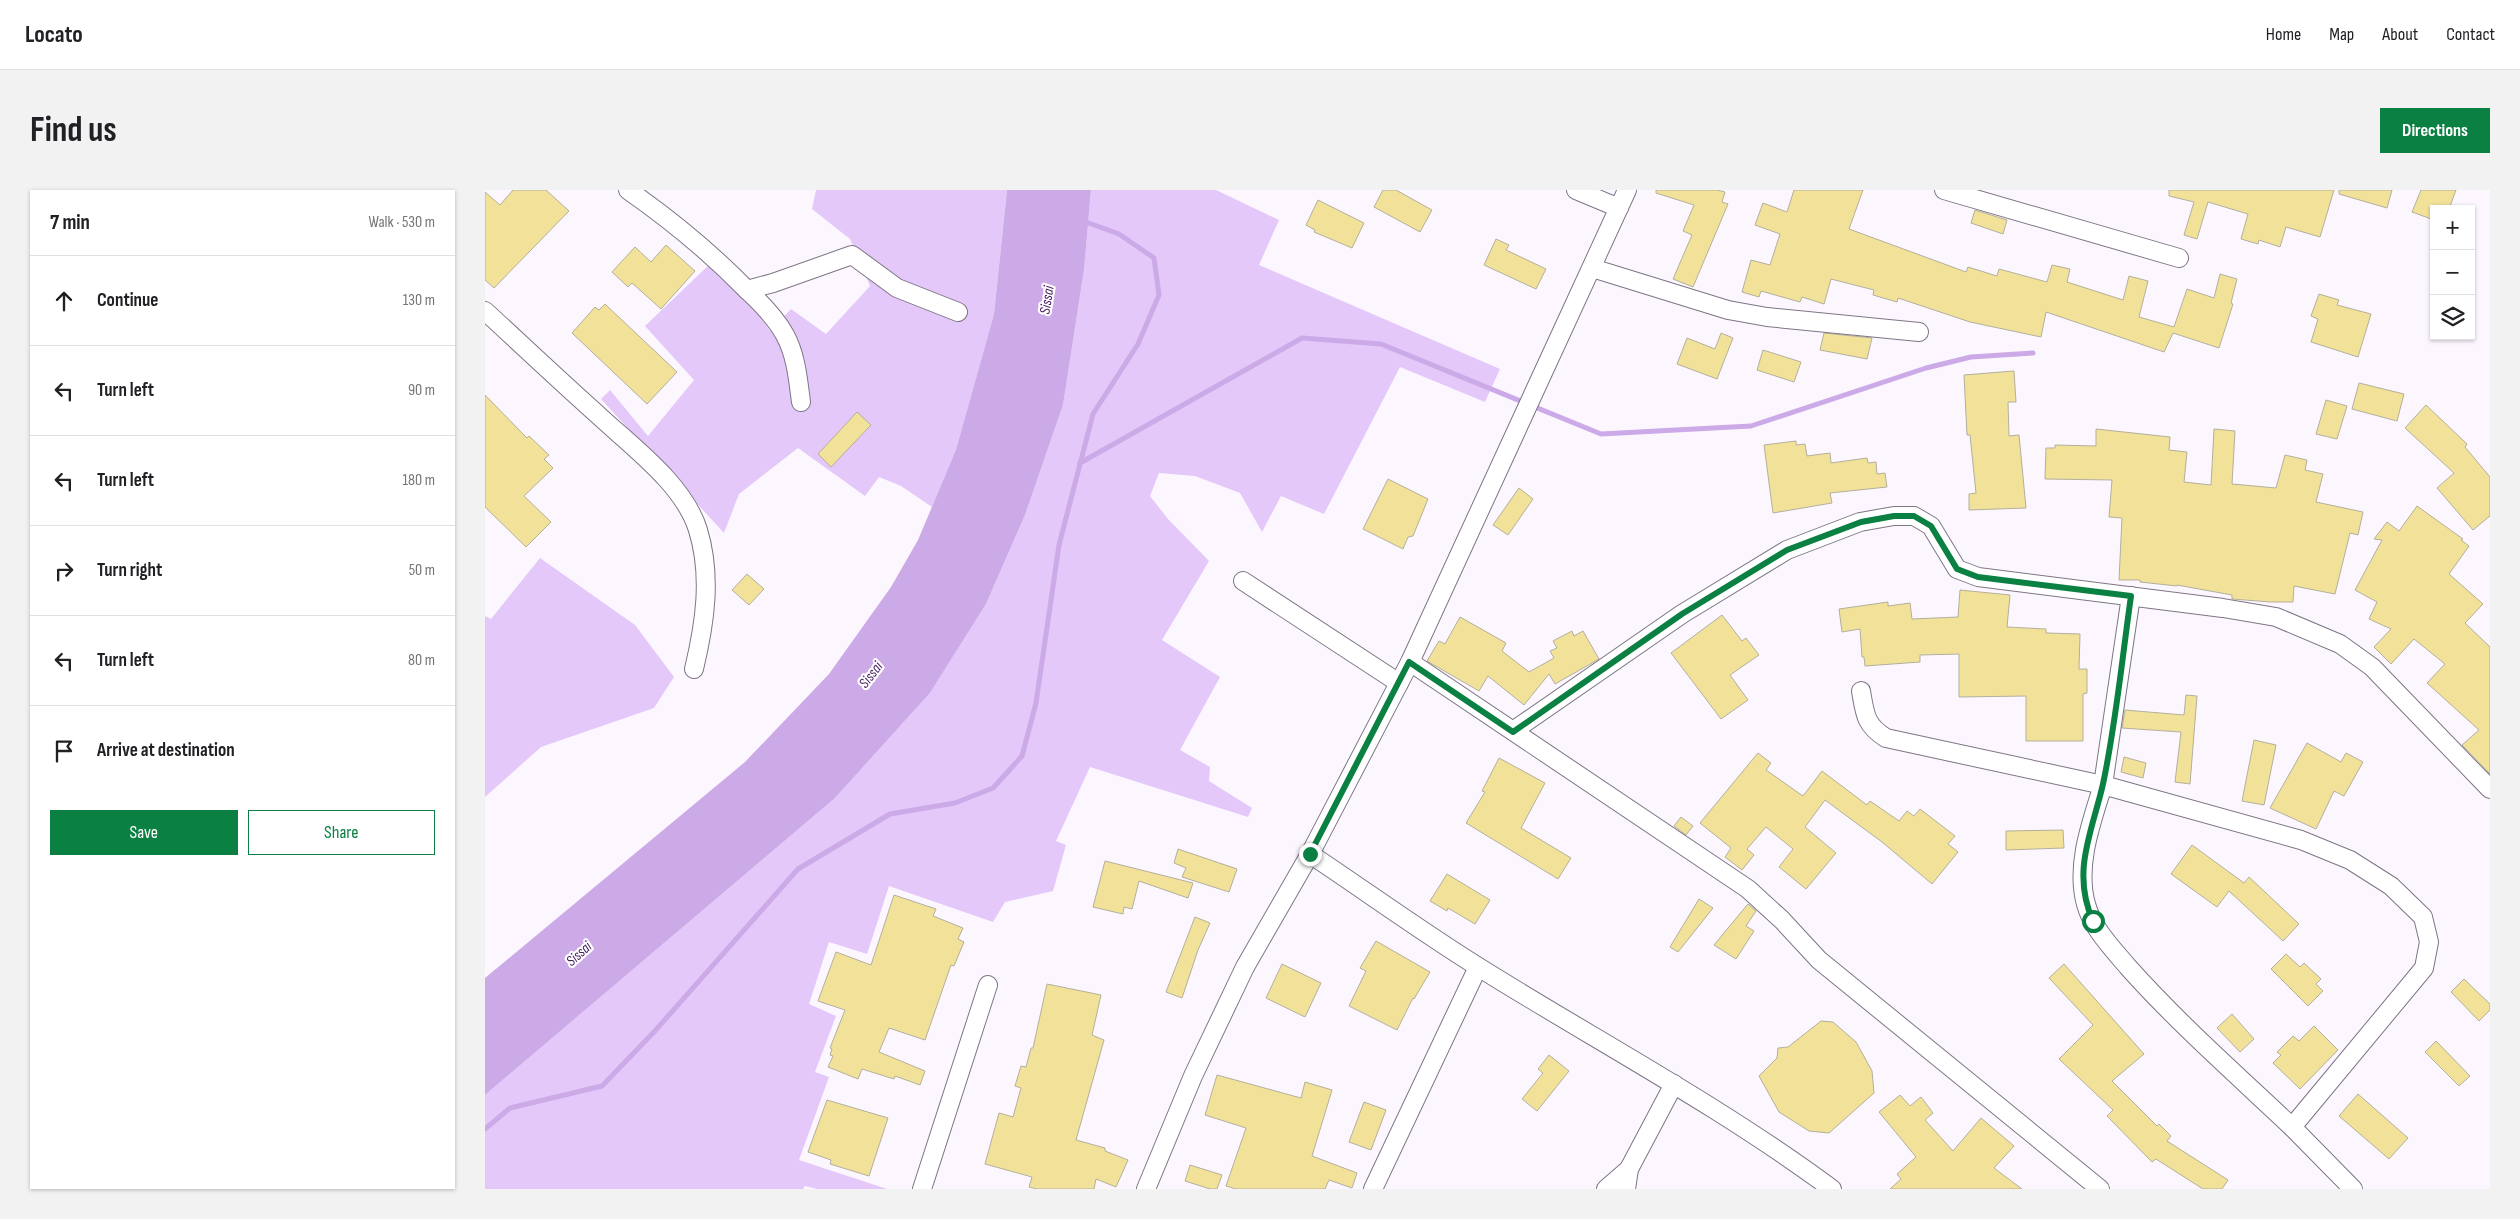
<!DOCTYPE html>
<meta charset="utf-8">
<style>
body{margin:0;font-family:"Sofia Sans Condensed",sans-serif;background:#f2f2f2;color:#202124}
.controls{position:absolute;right:15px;top:15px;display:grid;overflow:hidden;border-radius:0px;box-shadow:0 1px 4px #0004}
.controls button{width:45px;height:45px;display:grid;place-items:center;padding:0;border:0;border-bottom:1px solid #e0e0e0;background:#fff;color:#202124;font:25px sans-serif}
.stop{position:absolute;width:15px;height:15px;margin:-11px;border:4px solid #0b8043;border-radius:50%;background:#fff}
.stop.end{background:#0b8043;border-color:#fff;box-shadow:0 1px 5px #0008}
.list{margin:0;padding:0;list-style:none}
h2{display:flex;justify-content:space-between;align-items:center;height:65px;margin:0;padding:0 20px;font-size:21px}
h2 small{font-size:16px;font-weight:400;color:#757577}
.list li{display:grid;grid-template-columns:32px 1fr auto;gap:15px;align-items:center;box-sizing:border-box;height:90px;padding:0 20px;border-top:1px solid #e0e0e0}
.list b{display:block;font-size:19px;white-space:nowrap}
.list em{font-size:16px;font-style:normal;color:#757577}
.actions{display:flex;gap:10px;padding:15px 20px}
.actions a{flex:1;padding:11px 0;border:1px solid #0b8043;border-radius:0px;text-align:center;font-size:18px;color:#0b8043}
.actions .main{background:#0b8043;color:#fff}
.icon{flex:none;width:28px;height:28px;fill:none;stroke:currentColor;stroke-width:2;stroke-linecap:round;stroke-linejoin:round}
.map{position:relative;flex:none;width:2005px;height:999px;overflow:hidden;border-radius:0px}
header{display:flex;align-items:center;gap:30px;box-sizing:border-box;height:70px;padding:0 25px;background:#fff;border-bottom:1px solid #e0e0e0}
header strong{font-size:24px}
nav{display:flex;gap:28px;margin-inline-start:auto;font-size:18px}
.intro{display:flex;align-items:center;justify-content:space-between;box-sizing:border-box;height:120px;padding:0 30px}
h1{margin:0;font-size:35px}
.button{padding:12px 22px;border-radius:0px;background:#0b8043;color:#fff;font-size:18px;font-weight:700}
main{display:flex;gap:30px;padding:0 30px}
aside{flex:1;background:#fff;border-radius:0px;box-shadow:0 1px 4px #0004}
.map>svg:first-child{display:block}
</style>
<header>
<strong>Locato</strong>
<nav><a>Home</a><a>Map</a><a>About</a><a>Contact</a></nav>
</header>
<div class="intro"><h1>Find us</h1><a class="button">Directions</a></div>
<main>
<aside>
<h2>7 min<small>Walk · 530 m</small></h2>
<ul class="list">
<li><svg class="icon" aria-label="ahead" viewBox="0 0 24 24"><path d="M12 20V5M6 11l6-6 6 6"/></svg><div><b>Continue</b></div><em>130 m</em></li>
<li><svg class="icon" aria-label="left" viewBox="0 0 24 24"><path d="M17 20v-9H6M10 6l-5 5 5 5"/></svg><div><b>Turn left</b></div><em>90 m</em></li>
<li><svg class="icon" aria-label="left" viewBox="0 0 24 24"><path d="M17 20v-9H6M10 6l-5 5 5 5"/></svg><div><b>Turn left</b></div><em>180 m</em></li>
<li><svg class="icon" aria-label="right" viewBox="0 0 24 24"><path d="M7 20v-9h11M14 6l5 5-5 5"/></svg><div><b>Turn right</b></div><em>50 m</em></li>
<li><svg class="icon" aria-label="left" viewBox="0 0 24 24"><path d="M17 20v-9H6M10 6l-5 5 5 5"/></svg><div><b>Turn left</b></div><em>80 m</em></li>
<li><svg class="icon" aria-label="arrive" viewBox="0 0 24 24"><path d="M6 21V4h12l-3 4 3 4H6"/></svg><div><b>Arrive at destination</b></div></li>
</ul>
<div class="actions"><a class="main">Save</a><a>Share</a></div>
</aside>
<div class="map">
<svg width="2005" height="999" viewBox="0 0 2005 999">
<rect width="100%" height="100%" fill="#fcf7ff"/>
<g fill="#e3c8f9">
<polygon points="331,0 522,0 509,124 471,261 447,317 416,296 394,287 380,306 313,258 254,304 239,343 116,209 125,200 163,246 209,190 160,136 226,73 261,106 285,141 306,119 341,144 385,96 365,49 327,19"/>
<polygon points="606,0 731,0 794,30 774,75 1015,179 1000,212 915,177 839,324 796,306 777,342 755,303 710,286 674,283 665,306 683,329 724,371 677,450 735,487 695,560 725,577 724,591 767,618 763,627 605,577 571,651 581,655 568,701 520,712 508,732 404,696 382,764 344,752 324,814 351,826 330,882 344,887 314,970 402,999 332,999 320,996 318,999 0,999 0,905 350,608 445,503 501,414 540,325 578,215 599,80"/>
<polygon points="55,368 150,435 189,487 169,518 56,557 0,607 0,426 6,429"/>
</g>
<polygon fill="#cca9e7" points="522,0 606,0 599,80 578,215 540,325 501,414 445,503 350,608 0,905 0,788 260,572 344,484 406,397 433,350 471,260 509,124"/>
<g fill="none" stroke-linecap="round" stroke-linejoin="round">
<g stroke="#cca9e7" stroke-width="5">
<polyline points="595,273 817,148 896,154 1116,244 1266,236 1441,178 1486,167 1548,163"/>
<polyline points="0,939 25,918 117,896 169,842 313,679 405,624 470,613 508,598 537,566 551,513 574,355 608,224 653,154 674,105 669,68 634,44 598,31"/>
</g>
</g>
<g fill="#f2e299" stroke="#b3af9c">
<polygon points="28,0 61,0 84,21 9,98 0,90 0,2 15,15"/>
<polygon points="898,0 911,0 947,20 935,42 889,17"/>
<polygon points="1171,0 1232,0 1240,2 1237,12 1243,14 1208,97 1188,89 1207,45 1198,41 1209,15 1171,3"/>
<polygon points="1309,0 1378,0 1364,39 1481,82 1483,77 1512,86 1514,79 1562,92 1567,75 1585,79 1582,92 1638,110 1644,86 1663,91 1654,127 1689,137 1702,99 1729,108 1735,84 1752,89 1746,113 1748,114 1734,158 1688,143 1679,162 1561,122 1556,147 1485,132 1413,108 1412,112 1388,105 1389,100 1346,89 1339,114 1317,107 1315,112 1276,101 1274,107 1257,102 1266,70 1285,75 1295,44 1270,35 1278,13 1302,22"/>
<polygon points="1684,0 1849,0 1835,47 1801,37 1795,57 1774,50 1773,54 1756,49 1763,24 1723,12 1712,49 1699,45 1709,12 1684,6"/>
<polygon points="1854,0 1907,0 1902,18 1854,4"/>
<polygon points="1936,0 1971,0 1964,19 1949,19 1949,30 1927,22"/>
<polygon points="833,10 879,33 867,58 829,42 830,40 821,35"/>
<polygon points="1490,20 1522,30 1518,44 1486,33"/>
<polygon points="1011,49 1024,55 1021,60 1061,79 1051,99 999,75"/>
<polygon points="181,55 210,81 176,119 147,93 143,97 127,82 150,57 166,72"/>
<polygon points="1834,104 1854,110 1852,115 1886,124 1873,167 1826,152 1833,129 1826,126"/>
<polygon points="120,114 192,182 162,214 87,143 110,117 114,120"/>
<polygon points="1236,143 1248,148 1232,189 1192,174 1202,148 1230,159"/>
<polygon points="1339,143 1387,148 1382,169 1335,160"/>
<polygon points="1278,160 1316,172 1309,192 1272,180"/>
<polygon points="1529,181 1531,212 1523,212 1524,246 1534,245 1541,318 1484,320 1484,304 1491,303 1485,245 1482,245 1479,185"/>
<polygon points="1874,193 1919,204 1912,231 1867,219"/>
<polygon points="0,205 42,248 44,246 64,265 59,269 68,278 39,306 66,332 41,357 0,317"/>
<polygon points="1841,210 1862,216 1852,249 1831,244"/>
<polygon points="1941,215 1982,254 1980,257 2005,287 2005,326 1988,340 1952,298 1969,283 1920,238"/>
<polygon points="372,222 386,235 346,277 333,264"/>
<polygon points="1611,239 1685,247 1684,260 1702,262 1699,292 1726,295 1729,239 1750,241 1747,294 1791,298 1800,265 1822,270 1820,280 1838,284 1831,312 1878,322 1873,345 1865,343 1850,404 1809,396 1808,412 1786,412 1747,409 1747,405 1692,395 1692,396 1655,392 1655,390 1634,390 1637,328 1624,327 1627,290 1560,289 1561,258 1570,258 1570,255 1611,256"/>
<polygon points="1311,251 1311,255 1320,254 1322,266 1345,263 1346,273 1382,268 1383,273 1391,272 1392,284 1400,283 1402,297 1345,303 1347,313 1288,323 1279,255"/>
<polygon points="903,289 943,309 928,346 923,347 918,359 878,339"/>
<polygon points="1034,298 1048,309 1023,345 1008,335"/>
<polygon points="1932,316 1978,349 1976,350 1984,356 1964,384 1998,414 1980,433 2005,457 2005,584 1977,555 1994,540 1942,493 1960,474 1929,449 1906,474 1889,457 1906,439 1884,429 1892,412 1870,400 1897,350 1889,349 1902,332 1914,341"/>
<polygon points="262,384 279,399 264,415 247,400"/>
<polygon points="1475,400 1525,405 1522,437 1561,439 1561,443 1595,444 1594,479 1602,479 1602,503 1598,504 1598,551 1541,551 1541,506 1474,507 1474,464 1435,465 1435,472 1380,476 1379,467 1377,467 1375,439 1357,442 1354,419 1403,412 1403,416 1425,413 1427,429 1473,427"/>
<polygon points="1237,425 1257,451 1261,448 1274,465 1245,485 1263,510 1236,529 1186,463"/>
<polygon points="975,427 1021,453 1017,461 1044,482 1069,468 1065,461 1072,458 1068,451 1087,441 1089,446 1098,441 1114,469 1070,494 1064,484 1039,515 1003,486 994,501 942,471 954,451 960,454"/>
<polygon points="1701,505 1712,506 1705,594 1690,592 1696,542 1637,538 1640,520 1699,525"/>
<polygon points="1769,550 1791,555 1779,615 1757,611"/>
<polygon points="1822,553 1856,572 1861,563 1878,572 1859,606 1849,601 1831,639 1785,618"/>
<polygon points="1273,563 1286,573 1281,580 1318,606 1337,581 1382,615 1385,611 1414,631 1422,621 1429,626 1435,619 1470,646 1463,654 1473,662 1447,694 1397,652 1340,610 1320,637 1351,663 1321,699 1294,677 1308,659 1281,637 1262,659 1269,665 1257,680 1240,667 1246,658 1215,633"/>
<polygon points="1639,567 1661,573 1658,588 1636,582"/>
<polygon points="1014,568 1060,593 1036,638 1086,668 1073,689 981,633 1000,602 997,601"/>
<polygon points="1196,627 1208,636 1201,645 1189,636"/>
<polygon points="1578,640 1579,658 1521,660 1521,641"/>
<polygon points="1707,655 1759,693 1764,687 1814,734 1798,751 1744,701 1732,717 1686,684"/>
<polygon points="693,659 752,679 744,702 697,687 701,678 689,673"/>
<polygon points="620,671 708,693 703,708 654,691 647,719 639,717 638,724 608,717"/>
<polygon points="962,684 1005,710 990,734 963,718 962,721 945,711"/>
<polygon points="409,705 451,719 448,726 478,738 473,749 479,752 469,776 466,775 440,850 404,838 394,862 440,881 435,895 410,886 409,889 377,879 373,889 343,877 348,866 345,865 347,859 345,858 360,820 333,811 351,762 386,775"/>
<polygon points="1214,709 1228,718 1193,762 1185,757"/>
<polygon points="1263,714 1271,721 1261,736 1269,741 1251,769 1229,755"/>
<polygon points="710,727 725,733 713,760 697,808 681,802"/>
<polygon points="891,751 945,782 929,809 928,808 912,840 864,816 881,781 875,778"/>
<polygon points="1801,764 1815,777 1819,773 1836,789 1831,794 1838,801 1823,816 1786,779"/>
<polygon points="797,774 836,793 820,827 781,808"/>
<polygon points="1579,774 1659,864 1627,891 1672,936 1674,934 1686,946 1682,951 1743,990 1737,999 1718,999 1671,969 1667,972 1622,926 1628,920 1574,869 1608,835 1564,788"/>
<polygon points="1979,789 2005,814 2005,820 1994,831 1966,802"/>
<polygon points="562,794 616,805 607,845 619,850 591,950 620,958 620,961 643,970 631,997 611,989 609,999 552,999 544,997 547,987 500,974 514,923 528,927 536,898 530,896 536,876 541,877 546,858 548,858"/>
<polygon points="1747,824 1769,849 1755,862 1732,838"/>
<polygon points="1336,831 1348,832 1371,852 1387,881 1389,903 1344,943 1324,941 1294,922 1274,886 1292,868 1293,858 1303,857"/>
<polygon points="1829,836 1853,860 1815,899 1788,873 1796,865 1792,862 1808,846 1814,851"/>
<polygon points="1951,851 1985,886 1974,896 1940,862"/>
<polygon points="1064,865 1084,881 1052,921 1037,909 1058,883 1053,879"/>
<polygon points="732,885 816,908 820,892 847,900 827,966 872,983 867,998 844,990 840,999 751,999 741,996 761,938 720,925"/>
<polygon points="1873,904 1923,948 1904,969 1854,926"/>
<polygon points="1415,905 1425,916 1436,907 1448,923 1440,930 1468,961 1496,928 1529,956 1509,978 1537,999 1405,999 1416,989 1412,984 1431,967 1394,922"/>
<polygon points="342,910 403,928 384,986 345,974 346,970 323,962"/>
<polygon points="879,912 901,920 886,960 864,952"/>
<polygon points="705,975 737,985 732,999 725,999 700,991"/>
</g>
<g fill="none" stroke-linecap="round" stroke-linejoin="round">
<g stroke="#7e7585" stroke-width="20">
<g id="minor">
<path d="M143,0C186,30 226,63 263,101C277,114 291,128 300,145C311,165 313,189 316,212"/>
<polyline points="1091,0 1134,18"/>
<path d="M1142,0L925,472L825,664C882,702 937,742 995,778C1112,851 1235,916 1347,999"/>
<polyline points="1459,0 1694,68"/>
<polyline points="1107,78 1243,120 1282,127 1434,142"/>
<polyline points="262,100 288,93 367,65 412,98 473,122"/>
<path d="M0,121C37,155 74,190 112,224C146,256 199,294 213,340C227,386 220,433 209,479"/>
<polyline points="758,391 914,493"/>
<polyline points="1646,406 1618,595 1816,650 1865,670 1906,696 1938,727 1944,752 1939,778 1807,937 1868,999"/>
<polyline points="925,472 1263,699 1297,730 1334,770 1615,999"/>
<path d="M1376,501C1380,524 1380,535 1401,548L1618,595C1607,631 1590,675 1601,714C1607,738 1628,759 1643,777C1694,834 1752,885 1807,937"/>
<polyline points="1028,541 1197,424 1302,360 1375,332 1409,326 1429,326 1446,336 1472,379 1493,387 1738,418 1791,427 1855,454 1887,477 2005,599"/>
<polyline points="437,999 503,795"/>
<polyline points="661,999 708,886 760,777 825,664"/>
<polyline points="888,999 993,777"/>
<polyline points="1121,999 1144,979"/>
<polyline points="1141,999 1144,979 1189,894"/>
</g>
</g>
<use href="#minor" stroke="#fff" stroke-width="18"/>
</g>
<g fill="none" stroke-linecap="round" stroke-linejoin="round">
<path stroke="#0b8043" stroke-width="6" d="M825,664L924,472L1028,542L1197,424L1302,360L1376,332L1409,326H1429L1446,336L1472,379L1493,387L1646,406C1637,469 1631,533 1618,594C1607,642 1586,682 1608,731"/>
</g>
<g text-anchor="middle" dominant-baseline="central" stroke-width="4.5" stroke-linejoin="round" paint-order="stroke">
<g font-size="15" font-style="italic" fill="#481b63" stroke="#fff">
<text transform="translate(562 110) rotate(-81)">Sissai</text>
<text transform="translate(386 485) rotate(-52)">Sissai</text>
<text transform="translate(94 764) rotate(-42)">Sissai</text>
</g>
</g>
</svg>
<div class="controls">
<button>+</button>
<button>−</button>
<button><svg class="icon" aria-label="layers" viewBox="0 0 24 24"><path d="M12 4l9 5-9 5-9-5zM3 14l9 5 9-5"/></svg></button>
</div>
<div class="stop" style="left:1608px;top:731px"></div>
<div class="stop end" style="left:825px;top:664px"></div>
</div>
</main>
